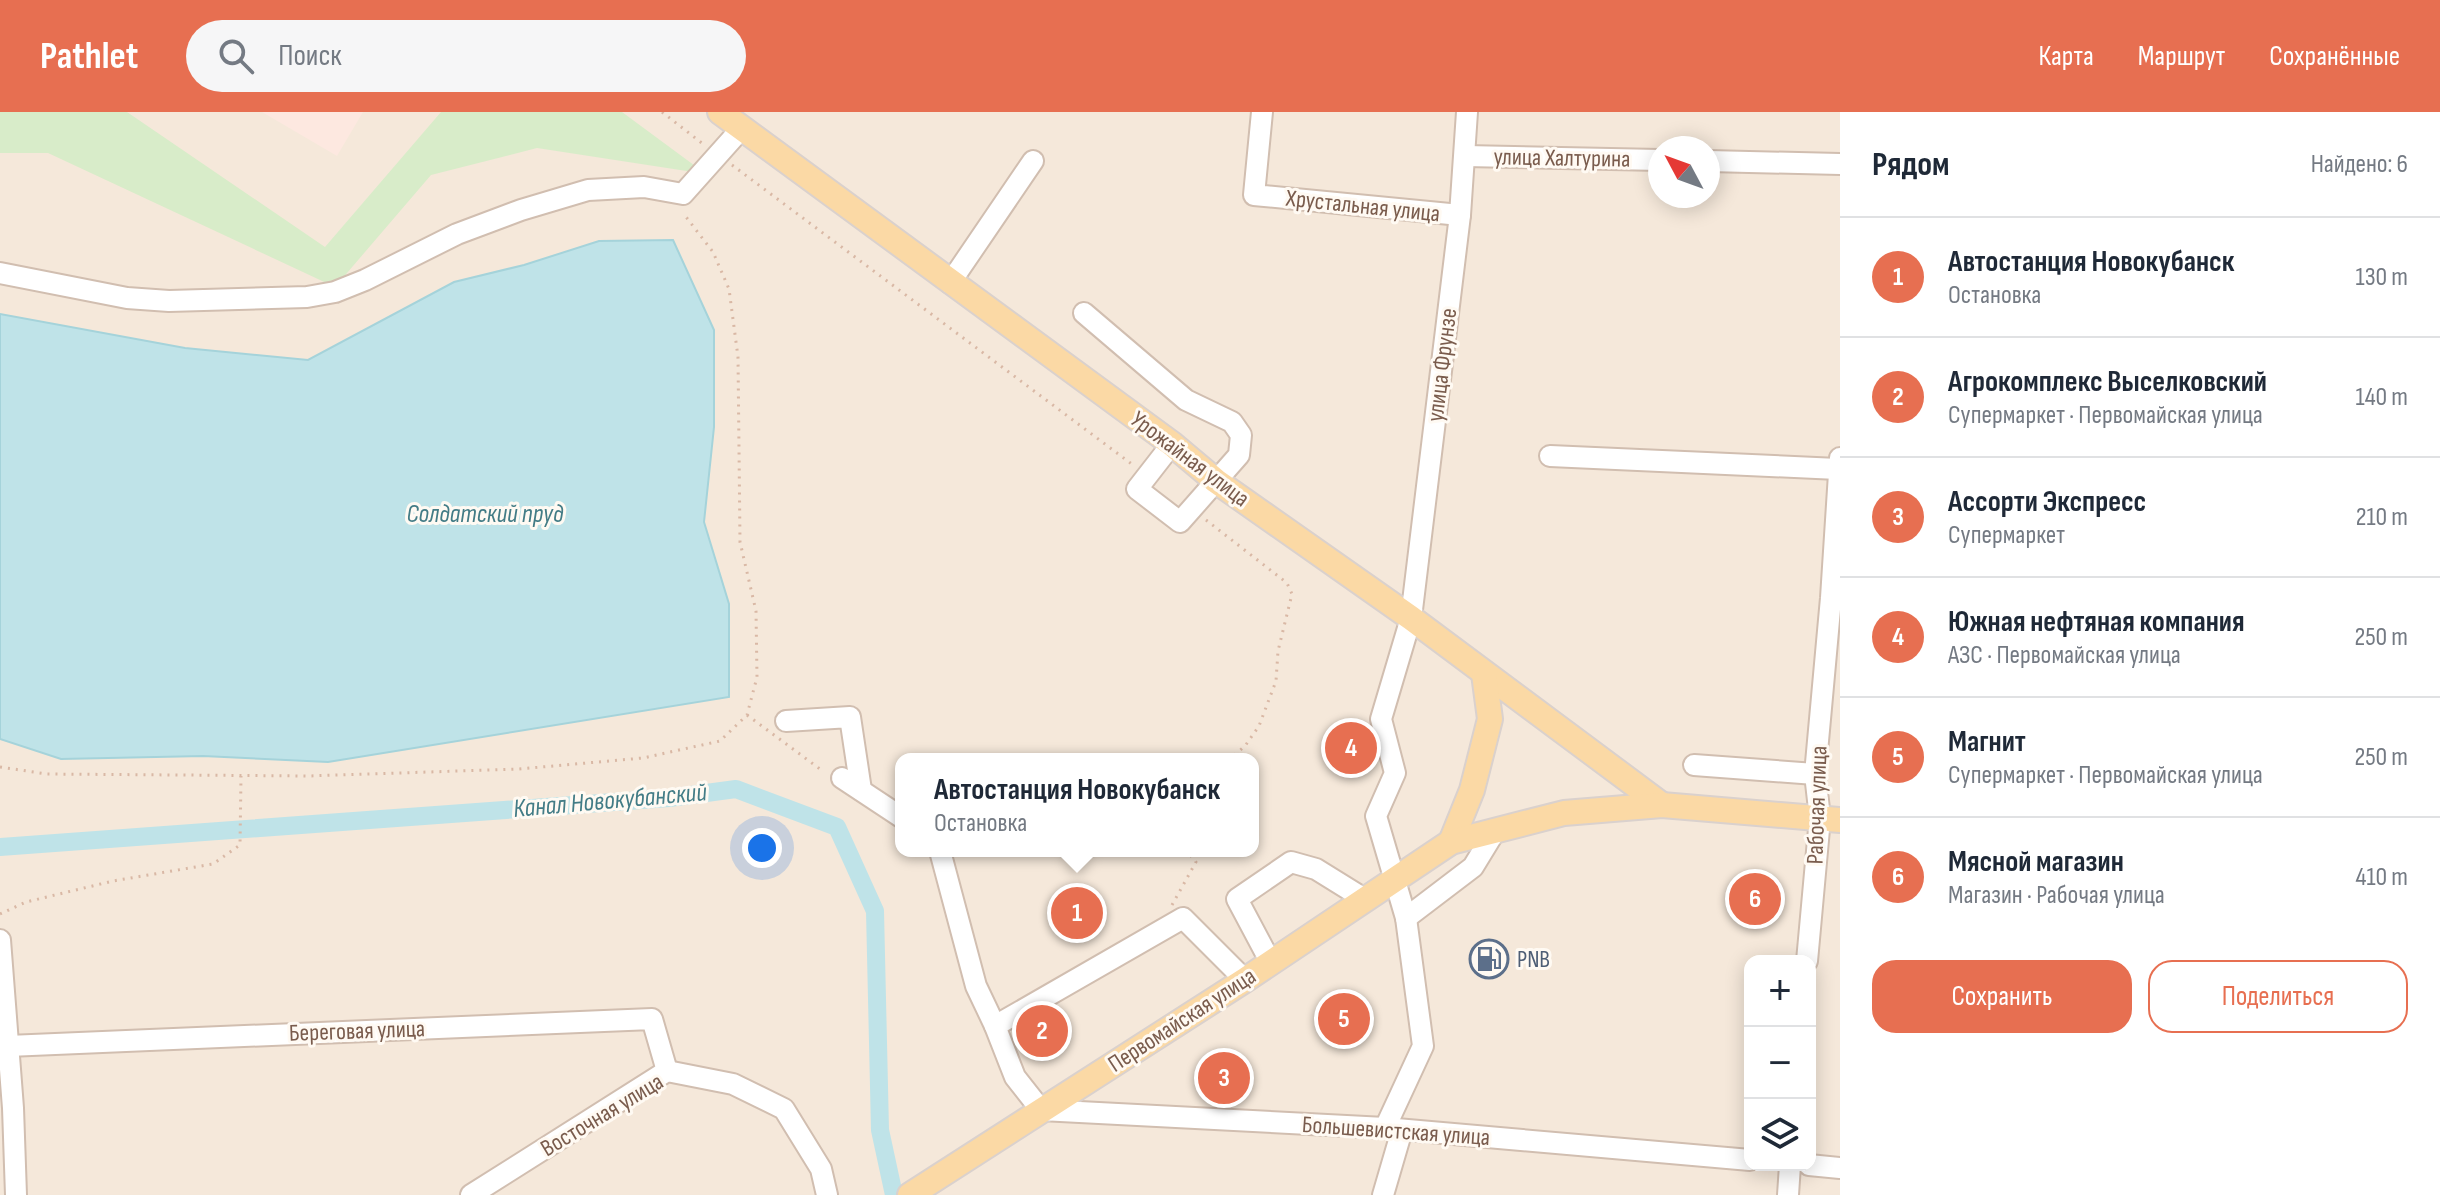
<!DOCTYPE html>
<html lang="ru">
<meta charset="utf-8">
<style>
body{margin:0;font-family:"Sofia Sans Condensed",sans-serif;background:#f6f6f7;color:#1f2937}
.controls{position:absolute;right:24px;bottom:24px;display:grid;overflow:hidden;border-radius:16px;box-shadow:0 4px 20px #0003}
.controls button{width:72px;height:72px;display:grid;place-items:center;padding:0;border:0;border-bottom:2px solid #e0e1e3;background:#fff;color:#1f2937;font:40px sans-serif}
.compass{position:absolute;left:1648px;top:24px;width:72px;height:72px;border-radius:50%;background:#fff;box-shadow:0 4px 20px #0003;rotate:311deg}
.you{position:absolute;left:762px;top:736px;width:28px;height:28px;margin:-20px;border:6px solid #fff;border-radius:50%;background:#1a73e8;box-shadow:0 0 0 12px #1a73e833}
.badge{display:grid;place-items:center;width:52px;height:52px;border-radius:50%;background:#e76f51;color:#fff;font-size:26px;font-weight:700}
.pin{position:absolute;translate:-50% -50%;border:4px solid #fff;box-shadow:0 2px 8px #0006}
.popup{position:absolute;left:895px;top:641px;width:364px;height:104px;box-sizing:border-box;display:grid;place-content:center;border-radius:16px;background:#fff;filter:drop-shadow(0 2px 6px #0005);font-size:26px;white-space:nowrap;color:#747a83}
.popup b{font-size:30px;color:#1f2937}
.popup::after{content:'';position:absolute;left:50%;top:100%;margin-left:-16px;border:16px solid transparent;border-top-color:#fff}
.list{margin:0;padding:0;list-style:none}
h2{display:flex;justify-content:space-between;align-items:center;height:104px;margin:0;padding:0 32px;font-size:34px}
h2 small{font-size:26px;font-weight:400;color:#747a83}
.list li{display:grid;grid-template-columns:52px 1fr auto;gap:24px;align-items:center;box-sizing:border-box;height:120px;padding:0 32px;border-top:2px solid #e0e1e3}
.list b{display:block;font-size:30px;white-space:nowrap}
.list p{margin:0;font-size:26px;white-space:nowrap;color:#747a83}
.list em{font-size:26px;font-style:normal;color:#747a83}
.actions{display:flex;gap:16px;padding:24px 32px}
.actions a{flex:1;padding:18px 0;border:2px solid #e76f51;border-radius:24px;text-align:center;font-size:28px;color:#e76f51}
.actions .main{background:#e76f51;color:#fff}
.icon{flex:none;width:44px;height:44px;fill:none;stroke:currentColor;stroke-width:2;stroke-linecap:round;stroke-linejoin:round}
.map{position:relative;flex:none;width:1840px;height:1083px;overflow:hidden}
header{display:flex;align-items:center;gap:48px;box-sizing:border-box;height:112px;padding:0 40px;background:#e76f51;color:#fff}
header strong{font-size:38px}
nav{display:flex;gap:44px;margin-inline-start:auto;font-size:28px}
.search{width:560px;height:72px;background:#f6f6f7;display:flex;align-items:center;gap:20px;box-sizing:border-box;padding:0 28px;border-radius:44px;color:#747a83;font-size:30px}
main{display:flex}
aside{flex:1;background:#fff}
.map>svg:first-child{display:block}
</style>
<header>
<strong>Pathlet</strong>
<div class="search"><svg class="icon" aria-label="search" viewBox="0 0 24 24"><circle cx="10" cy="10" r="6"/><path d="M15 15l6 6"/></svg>Поиск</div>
<nav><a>Карта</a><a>Маршрут</a><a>Сохранённые</a></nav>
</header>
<main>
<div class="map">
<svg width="1840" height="1083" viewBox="0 0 1840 1083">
<rect width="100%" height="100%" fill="#fdf6ec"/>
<path fill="#f5e8da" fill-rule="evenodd" d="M0,0H1840V1083H0ZM1660,36H1708V84H1660ZM901,647H1253V739H901ZM1750,849H1810V1053H1750Z"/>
<polygon fill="#fde8e0" points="262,0 363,0 337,44"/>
<polygon fill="#d8ecc9" points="0,0 127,0 325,135 441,0 622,0 706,62 537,36 431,63 335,175 48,41 0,41"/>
<polygon fill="#bfe3e8" stroke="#a5d3da" stroke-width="2" points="673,128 714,218 714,315 704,410 729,492 729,585 328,650 203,644 61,647 0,627 0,202 185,236 308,248 454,170 524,153 599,129"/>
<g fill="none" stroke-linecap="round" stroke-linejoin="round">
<polyline stroke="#bfe3e8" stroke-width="18" points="0,735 669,686 736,677 837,715 875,799 880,1018 894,1083"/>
<g stroke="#d1beb0" stroke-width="24">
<g id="minor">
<polyline points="1262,0 1254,83 1460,103"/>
<polyline points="1465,44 1660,48"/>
<polyline points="1708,49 1840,52"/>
<polyline points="0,161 127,186 169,189 307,185 335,180 365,168 457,122 521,98 588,78 644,75 683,82 741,17"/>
<polyline points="950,171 1033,49"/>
<polyline points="1084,201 1186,288 1232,310 1241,323 1239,343 1180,410 1137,377 1172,332"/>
<polyline points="1550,344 1838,357"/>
<polyline points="786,609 850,605 861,678"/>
<polyline points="1694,653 1815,662"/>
<polyline points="842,666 901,705"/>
<polyline points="940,739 976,874 995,914"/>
<polyline points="1406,806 1473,755 1495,719"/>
<polyline points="0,828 13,996 16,1083"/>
<polyline points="1807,849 1820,706 1815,662 1831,486 1840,346"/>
<polyline points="1271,851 1237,787 1291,750 1316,757 1366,788"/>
<polyline points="1245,868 1183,806 995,914 1015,965 1041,998 1385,1016 1750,1048"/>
<polyline points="8,934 652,907 667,959"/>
<polyline points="1385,1016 1423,934 1406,806 1376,704 1395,661 1381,607 1411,506 1460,103 1467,0"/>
<polyline points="1809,1053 1840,1056"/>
<polyline points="471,1083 667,959 733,972 784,997 821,1057 827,1083"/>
<polyline points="1383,1083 1402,1018"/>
<polyline points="1788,1083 1790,1053"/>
</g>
</g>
<g stroke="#dad1cd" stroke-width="28">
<g id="major">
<polyline points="720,0 1172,332 1216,369 1411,506 1662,693"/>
<polyline points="1451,730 1472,678 1490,607 1484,562"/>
<polyline points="910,1083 1245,868 1451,730 1564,701 1662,693 1840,708"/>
</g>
</g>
<g stroke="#d9b8a5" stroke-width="3" stroke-dasharray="2 6" stroke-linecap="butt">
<polyline points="662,0 703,32"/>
<polyline points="732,53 1133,353"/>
<polyline points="1206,408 1287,471 1292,482 1278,539 1276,569 1259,614 1245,634 1230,647"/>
<polyline points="747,603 824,660"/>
<polyline points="0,655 47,662 308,664 519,657 643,646 720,629 747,603 757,565 756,499 740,430 738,245 729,177 713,140 683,101"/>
<polyline points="1172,793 1196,750 1187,739"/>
<polyline points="0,802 26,790 113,769 213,752 240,733 241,664"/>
</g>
<use href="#minor" stroke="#fff" stroke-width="20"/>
<use href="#major" stroke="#fbd9a5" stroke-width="24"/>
</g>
<defs>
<g id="fuel-ring" transform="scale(2)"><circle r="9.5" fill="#fffaf3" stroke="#5c6f8a" stroke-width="1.5"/><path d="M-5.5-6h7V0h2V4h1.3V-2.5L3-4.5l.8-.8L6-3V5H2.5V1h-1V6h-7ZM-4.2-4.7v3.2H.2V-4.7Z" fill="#5c6f8a"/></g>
</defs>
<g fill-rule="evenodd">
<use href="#fuel-ring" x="1489" y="847"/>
</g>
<g text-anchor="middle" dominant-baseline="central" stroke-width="6" stroke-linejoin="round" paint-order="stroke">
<g font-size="24" fill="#7a5c4d" stroke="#fffaf3">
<text transform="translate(1562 46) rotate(1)">улица Халтурина</text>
<text transform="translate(1363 94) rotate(6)">Хрустальная улица</text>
<text transform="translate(1442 253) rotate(-83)">улица Фрунзе</text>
<text transform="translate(1190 347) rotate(37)">Урожайная улица</text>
<text transform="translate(1817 693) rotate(-88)">Рабочая улица</text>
<text transform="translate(1182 908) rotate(-33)">Первомайская улица</text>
<text transform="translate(357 919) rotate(-2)">Береговая улица</text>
<text transform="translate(602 1003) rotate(-31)">Восточная улица</text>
<text transform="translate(1396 1019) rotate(4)">Большевистская улица</text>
</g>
<g font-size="24" fill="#4e5e75" stroke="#fffaf3" text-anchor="start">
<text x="1517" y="847">PNB</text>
</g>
<g font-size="26" font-style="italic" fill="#437c86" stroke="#fffaf3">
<text x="485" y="402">Солдатский пруд</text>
<text transform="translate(610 689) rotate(-5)">Канал Новокубанский</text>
</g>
</g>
</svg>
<div class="controls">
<button>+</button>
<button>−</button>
<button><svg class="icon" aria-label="layers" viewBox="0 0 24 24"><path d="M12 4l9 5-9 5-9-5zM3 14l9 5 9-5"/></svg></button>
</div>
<svg class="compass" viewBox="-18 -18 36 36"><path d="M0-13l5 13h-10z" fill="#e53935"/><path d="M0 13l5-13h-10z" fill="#747a83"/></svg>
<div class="you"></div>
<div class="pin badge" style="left:1077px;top:801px">1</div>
<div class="popup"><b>Автостанция Новокубанск</b>Остановка</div>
<div class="pin badge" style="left:1042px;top:919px">2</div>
<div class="pin badge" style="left:1224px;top:966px">3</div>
<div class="pin badge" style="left:1351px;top:636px">4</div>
<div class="pin badge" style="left:1344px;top:907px">5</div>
<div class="pin badge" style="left:1755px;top:787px">6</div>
</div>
<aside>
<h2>Рядом<small>Найдено: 6</small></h2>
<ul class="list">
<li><span class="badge">1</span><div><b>Автостанция Новокубанск</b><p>Остановка</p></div><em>130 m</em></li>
<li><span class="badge">2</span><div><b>Агрокомплекс Выселковский</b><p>Супермаркет · Первомайская улица</p></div><em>140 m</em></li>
<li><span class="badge">3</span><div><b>Ассорти Экспресс</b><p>Супермаркет</p></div><em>210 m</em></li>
<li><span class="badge">4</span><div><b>Южная нефтяная компания</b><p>АЗС · Первомайская улица</p></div><em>250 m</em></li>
<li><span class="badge">5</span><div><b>Магнит</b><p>Супермаркет · Первомайская улица</p></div><em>250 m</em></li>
<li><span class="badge">6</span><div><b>Мясной магазин</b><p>Магазин · Рабочая улица</p></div><em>410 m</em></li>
</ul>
<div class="actions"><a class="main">Сохранить</a><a>Поделиться</a></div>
</aside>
</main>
